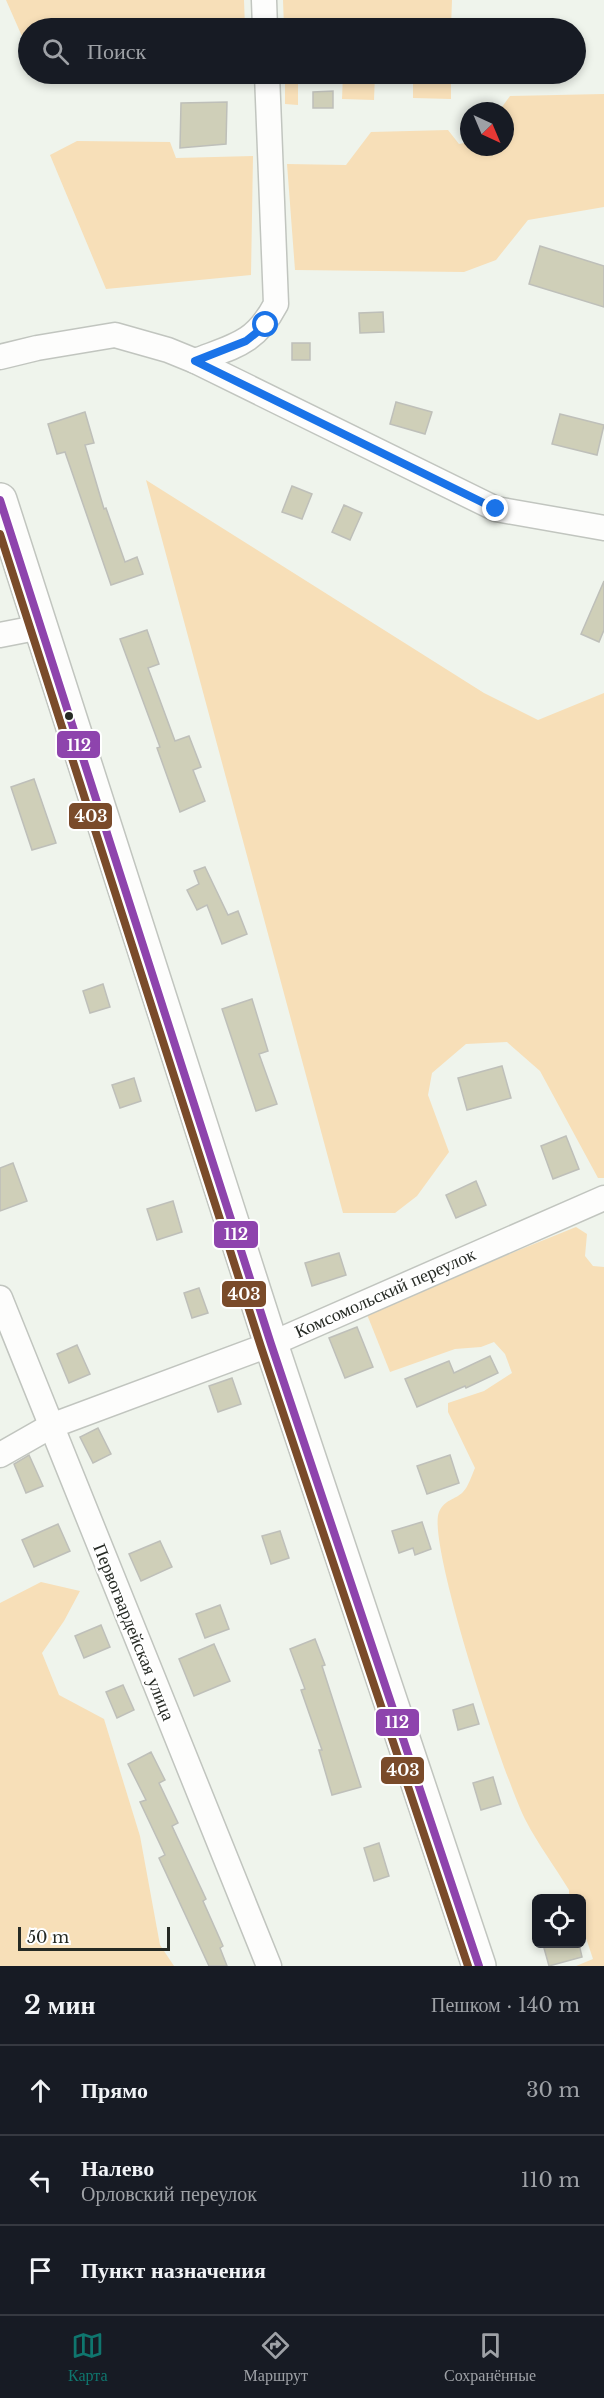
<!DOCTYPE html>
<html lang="ru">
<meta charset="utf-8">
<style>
body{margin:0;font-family:"Libre Baskerville",serif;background:#242831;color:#f1f3f6}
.controls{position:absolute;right:18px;bottom:18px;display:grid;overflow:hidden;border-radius:9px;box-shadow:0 3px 9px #0003}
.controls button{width:54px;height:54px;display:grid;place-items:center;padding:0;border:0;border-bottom:2px solid #363941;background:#171b24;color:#f1f3f6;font:30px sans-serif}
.compass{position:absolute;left:460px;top:102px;width:54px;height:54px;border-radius:50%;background:#171b24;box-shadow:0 3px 9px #0003;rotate:136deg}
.scale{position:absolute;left:18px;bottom:15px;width:152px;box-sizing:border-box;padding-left:6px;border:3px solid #262a24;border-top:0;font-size:16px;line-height:21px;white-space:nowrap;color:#262a24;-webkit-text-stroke:4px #fff;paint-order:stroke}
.stop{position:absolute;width:18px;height:18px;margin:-14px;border:4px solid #1a73e8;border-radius:50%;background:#fff}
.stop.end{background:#1a73e8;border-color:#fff;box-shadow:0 2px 6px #0008}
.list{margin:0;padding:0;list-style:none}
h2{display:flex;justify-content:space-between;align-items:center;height:78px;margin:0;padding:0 24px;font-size:26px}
h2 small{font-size:20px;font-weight:400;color:#9ea1a6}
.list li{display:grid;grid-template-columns:39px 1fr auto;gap:18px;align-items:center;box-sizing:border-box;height:90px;padding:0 24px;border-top:2px solid #363941}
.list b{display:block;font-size:22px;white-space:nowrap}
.list p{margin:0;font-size:20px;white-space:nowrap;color:#9ea1a6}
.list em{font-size:20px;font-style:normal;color:#9ea1a6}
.icon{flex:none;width:33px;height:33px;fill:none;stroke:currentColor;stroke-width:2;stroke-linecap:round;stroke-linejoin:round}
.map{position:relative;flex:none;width:604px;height:1966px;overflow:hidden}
.search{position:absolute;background:#171b24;box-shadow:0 3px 9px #0003;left:18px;right:18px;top:18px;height:66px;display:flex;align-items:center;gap:15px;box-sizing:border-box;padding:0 21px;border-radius:33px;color:#9ea1a6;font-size:22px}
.sheet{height:348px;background:#171b24}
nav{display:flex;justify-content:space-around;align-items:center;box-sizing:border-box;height:84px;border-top:2px solid #363941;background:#171b24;font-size:16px;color:#9ea1a6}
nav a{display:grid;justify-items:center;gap:3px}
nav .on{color:#0f766e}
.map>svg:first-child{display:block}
</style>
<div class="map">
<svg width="604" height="1966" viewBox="0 0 604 1966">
<rect width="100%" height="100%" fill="#eff4ec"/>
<g fill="#f7dfb8">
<polygon points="6,0 244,0 245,28 28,28 28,50"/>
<polygon points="283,0 452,0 451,28 284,28"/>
<polygon points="39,74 248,74 248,80 42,81"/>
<polygon points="285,74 298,74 298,105 285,104"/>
<polygon points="343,74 375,74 374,100 342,99"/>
<polygon points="413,74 451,74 451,99 413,98"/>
<polygon points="604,94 604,207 528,220 496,260 464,272 295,270 287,164 346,165 371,132 448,130 459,144 469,142 469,147 505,147 505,111 499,111 510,96"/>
<polygon points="77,141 170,142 176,158 253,156 251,275 106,289 50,155"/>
<polygon points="146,480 484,693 538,720 604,693 604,1178 598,1178 540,1071 507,1042 466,1044 432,1073 428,1095 449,1152 417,1196 395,1213 343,1213"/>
<path d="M576,1227L587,1234L585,1256L593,1266L604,1267V1966H576L593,1959L585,1935L582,1933V1898H569V1890C555,1867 538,1844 526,1821C506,1784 426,1542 439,1512C445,1499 455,1500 463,1492C468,1487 472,1475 475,1468L448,1412V1403L484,1391L512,1373L505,1354L494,1342L481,1347L455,1349L390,1372L366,1312Z"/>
<polygon points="41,1582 80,1591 64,1621 42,1653 59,1695 104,1719 140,1836 160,1945 174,1966 0,1966 0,1603"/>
</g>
<g fill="#cfcfb8" stroke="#bebfb9" stroke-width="1.5">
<polygon points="333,91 333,108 313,108 313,92"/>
<polygon points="227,102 226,144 180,148 181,103"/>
<polygon points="540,246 604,266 604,307 529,284"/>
<polygon points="383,312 384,332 360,333 359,313"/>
<rect x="292" y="343" width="18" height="17"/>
<polygon points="396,402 432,412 425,434 390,424"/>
<polygon points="85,412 94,443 85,445 104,509 106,508 125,562 137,557 143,574 111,585 65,452 57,454 48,424"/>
<polygon points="560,414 604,425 597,455 552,444"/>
<polygon points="292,486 312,494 302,519 282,512"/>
<polygon points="344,505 362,513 350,540 332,532"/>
<polygon points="604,581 604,630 599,642 581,634"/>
<polygon points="147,630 159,664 148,668 175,741 189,736 201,767 193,770 205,801 180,812 157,748 160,747 120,639"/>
<polygon points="34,779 56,843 32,850 11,787"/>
<polygon points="205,867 228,915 238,911 247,934 222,944 207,905 197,910 187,890 199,884 194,871"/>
<polygon points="103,984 110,1007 90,1013 83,991"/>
<polygon points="252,999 268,1051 259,1054 277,1104 256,1111 222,1009"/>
<polygon points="502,1066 511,1098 467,1110 458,1078"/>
<polygon points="134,1078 141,1101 120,1108 112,1085"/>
<polygon points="566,1136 579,1169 553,1179 541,1146"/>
<polygon points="13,1163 27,1201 0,1211 0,1168"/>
<polygon points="476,1181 486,1205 456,1218 446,1195"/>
<polygon points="173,1201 182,1232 157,1240 147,1209"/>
<polygon points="339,1253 346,1275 312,1286 305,1263"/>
<polygon points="199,1288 208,1313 192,1318 184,1293"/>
<polygon points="357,1327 373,1367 345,1378 329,1338"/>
<polygon points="77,1345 90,1374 69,1383 57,1354"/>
<polygon points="490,1356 498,1373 466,1388 465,1386 417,1407 405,1379 449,1361 454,1373"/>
<polygon points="232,1378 241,1404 218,1412 209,1386"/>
<polygon points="98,1428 111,1454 93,1463 80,1437"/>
<polygon points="29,1455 43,1486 26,1493 14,1464"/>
<polygon points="450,1455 459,1483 427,1494 417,1466"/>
<polygon points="422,1522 431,1549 415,1555 413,1548 399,1553 392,1531"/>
<polygon points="58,1524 70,1551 34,1567 22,1540"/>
<polygon points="280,1531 289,1558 271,1564 262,1536"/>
<polygon points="160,1541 172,1567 141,1581 129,1554"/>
<polygon points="220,1605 229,1629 205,1638 196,1614"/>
<polygon points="101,1625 110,1647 84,1658 75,1636"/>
<polygon points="315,1639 325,1665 322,1666 361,1787 332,1795 319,1750 322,1750 301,1690 305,1689 290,1649"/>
<polygon points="214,1644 230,1681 194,1696 179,1659"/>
<polygon points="123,1685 134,1710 117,1718 106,1692"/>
<polygon points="473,1704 479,1724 458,1730 453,1710"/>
<polygon points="151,1752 165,1780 159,1783 178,1823 172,1826 206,1899 203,1901 223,1946 220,1948 227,1966 209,1966 159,1858 165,1855 140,1802 146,1800 128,1764"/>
<polygon points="493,1777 501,1804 481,1810 473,1783"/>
<polygon points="379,1843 389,1876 374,1881 364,1848"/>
<polygon points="562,1944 579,1944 582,1957 549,1966 544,1948"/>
</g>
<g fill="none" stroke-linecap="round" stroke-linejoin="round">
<g stroke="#c1c5bf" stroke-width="27">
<g id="minor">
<polyline points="264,0 265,28"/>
<polyline points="0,357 37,348 115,335 168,350 195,361 496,509 604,528"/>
<path d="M195,361C234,346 255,344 276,304L267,74"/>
<polyline points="0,635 41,627"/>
<polyline points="0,1298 269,1966"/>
<polyline points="0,1455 51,1426 271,1344 604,1198"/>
</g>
</g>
<g stroke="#c1c5bf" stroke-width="36">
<polyline id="primary" points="0,500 271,1344 479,1966"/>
</g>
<use href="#minor" stroke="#fdfdfc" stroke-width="24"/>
<use href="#primary" stroke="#fdfdfc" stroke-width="33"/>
<g stroke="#fff" stroke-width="12">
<polyline id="bus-1" points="0,500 271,1344 479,1966"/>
</g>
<g stroke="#fff" stroke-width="12">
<polyline id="bus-2" points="0,534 261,1347 468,1966"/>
</g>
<use href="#bus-1" stroke="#8e44ad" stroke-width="8"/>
<use href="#bus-2" stroke="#7a4b2a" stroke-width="8"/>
</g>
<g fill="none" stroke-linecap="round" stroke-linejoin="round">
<polyline stroke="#1a73e8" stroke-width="8" points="266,325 246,341 195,361 496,509"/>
</g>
<circle fill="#262a24" stroke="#fff" stroke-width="2" cx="69" cy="716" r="5"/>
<g text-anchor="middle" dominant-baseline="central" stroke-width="4.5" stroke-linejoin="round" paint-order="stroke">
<g font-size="18" fill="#262a24" stroke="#fff">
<text transform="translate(385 1293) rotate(-24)">Комсомольский переулок</text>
<text transform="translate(134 1632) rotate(68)">Первогвардейская улица</text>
</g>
</g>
<g stroke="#fff" stroke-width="2">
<rect x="56" y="730" width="45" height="29" rx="6" fill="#8e44ad"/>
<rect x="68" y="802" width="45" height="28" rx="6" fill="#7a4b2a"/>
<rect x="213" y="1220" width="46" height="29" rx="6" fill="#8e44ad"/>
<rect x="221" y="1280" width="46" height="28" rx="6" fill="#7a4b2a"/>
<rect x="375" y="1708" width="45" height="29" rx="6" fill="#8e44ad"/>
<rect x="380" y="1756" width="45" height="29" rx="6" fill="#7a4b2a"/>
</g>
<g font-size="16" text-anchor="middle" font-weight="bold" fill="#fff">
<text x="79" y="751">112</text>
<text x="91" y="822">403</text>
<text x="236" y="1240">112</text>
<text x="244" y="1300">403</text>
<text x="397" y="1728">112</text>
<text x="403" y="1776">403</text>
</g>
</svg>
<div class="controls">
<button><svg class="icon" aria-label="locate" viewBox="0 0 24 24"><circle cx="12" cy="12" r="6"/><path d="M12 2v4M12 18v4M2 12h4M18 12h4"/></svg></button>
</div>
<svg class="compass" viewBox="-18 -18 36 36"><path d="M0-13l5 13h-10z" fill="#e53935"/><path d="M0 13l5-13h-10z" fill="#9ea1a6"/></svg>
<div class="scale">50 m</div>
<div class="stop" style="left:266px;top:325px"></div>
<div class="stop end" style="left:496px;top:509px"></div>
<div class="search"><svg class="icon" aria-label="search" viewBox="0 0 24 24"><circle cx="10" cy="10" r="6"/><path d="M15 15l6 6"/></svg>Поиск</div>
</div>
<section class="sheet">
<h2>2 мин<small>Пешком · 140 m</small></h2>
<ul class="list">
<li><svg class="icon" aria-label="ahead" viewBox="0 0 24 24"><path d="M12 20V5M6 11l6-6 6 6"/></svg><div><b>Прямо</b></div><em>30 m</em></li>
<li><svg class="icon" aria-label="left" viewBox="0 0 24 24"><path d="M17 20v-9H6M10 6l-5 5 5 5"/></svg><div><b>Налево</b><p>Орловский переулок</p></div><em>110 m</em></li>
<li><svg class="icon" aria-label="arrive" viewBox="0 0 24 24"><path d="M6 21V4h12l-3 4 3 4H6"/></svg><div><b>Пункт назначения</b></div></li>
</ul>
</section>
<nav>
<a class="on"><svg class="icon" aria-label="map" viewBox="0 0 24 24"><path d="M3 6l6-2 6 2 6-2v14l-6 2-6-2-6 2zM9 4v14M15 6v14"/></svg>Карта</a>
<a><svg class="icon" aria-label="directions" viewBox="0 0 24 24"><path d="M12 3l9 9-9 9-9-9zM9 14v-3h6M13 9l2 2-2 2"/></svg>Маршрут</a>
<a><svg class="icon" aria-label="saved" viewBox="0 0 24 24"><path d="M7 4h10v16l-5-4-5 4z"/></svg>Сохранённые</a>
</nav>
